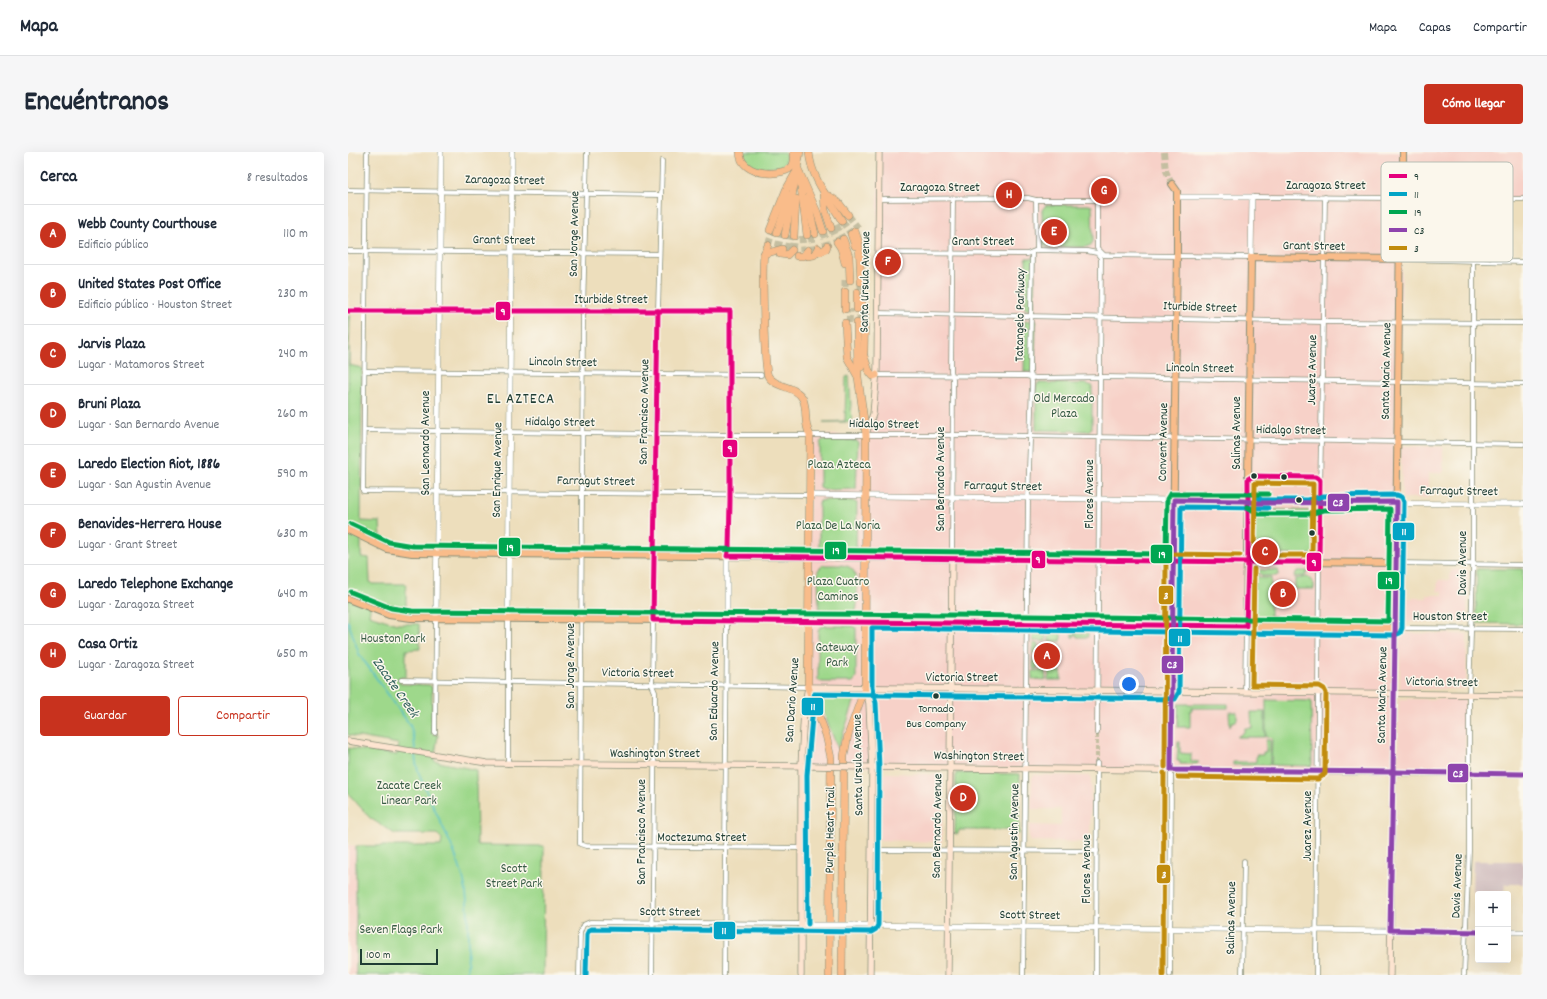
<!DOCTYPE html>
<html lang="es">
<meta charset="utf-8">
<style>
body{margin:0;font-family:Dekko,sans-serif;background:#f6f6f7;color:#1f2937}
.controls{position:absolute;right:12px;bottom:12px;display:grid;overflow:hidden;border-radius:4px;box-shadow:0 4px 16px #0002}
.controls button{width:36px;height:36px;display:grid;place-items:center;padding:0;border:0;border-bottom:1px solid #e0e1e3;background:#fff;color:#1f2937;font:20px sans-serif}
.scale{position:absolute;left:12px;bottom:10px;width:78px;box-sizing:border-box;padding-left:4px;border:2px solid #1f3d34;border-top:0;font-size:11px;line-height:14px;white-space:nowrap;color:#1f3d34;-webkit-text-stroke:3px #fbf7ec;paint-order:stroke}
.you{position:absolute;left:781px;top:532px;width:14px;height:14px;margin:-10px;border:3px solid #fff;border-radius:50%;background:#1a73e8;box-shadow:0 0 0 6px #1a73e833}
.badge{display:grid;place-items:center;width:26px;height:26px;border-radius:50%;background:#c8321e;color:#fff;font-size:13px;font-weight:700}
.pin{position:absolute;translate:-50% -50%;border:2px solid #fff;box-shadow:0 1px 4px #0006}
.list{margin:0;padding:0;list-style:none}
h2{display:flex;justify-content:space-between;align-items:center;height:52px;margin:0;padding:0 16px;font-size:17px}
h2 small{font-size:13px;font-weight:400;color:#747a83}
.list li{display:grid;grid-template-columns:26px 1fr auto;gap:12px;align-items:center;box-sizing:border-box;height:60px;padding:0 16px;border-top:1px solid #e0e1e3}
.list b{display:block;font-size:15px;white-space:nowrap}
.list p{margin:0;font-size:13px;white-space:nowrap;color:#747a83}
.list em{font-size:13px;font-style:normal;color:#747a83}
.actions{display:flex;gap:8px;padding:12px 16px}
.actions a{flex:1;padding:9px 0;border:1px solid #c8321e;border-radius:4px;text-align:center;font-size:14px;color:#c8321e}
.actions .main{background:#c8321e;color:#fff}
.map{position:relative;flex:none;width:1175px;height:823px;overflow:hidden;border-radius:4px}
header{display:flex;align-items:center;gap:24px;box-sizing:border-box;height:56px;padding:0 20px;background:#fff;border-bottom:1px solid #e0e1e3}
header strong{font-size:19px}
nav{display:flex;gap:22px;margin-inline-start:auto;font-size:14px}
.intro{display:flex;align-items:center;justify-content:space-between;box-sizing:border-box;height:96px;padding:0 24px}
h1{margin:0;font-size:28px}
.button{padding:10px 18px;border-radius:4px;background:#c8321e;color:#fff;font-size:14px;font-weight:700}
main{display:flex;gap:24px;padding:0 24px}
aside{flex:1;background:#fff;border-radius:4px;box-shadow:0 4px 16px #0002}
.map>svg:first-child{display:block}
</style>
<header>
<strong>Mapa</strong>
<nav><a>Mapa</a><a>Capas</a><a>Compartir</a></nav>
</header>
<div class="intro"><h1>Encuéntranos</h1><a class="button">Cómo llegar</a></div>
<main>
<aside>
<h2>Cerca<small>8 resultados</small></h2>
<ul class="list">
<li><span class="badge">A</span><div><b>Webb County Courthouse</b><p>Edificio público</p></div><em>110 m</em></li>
<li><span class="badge">B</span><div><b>United States Post Office</b><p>Edificio público · Houston Street</p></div><em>230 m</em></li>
<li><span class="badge">C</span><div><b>Jarvis Plaza</b><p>Lugar · Matamoros Street</p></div><em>240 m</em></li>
<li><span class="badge">D</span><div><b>Bruni Plaza</b><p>Lugar · San Bernardo Avenue</p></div><em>260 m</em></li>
<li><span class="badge">E</span><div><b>Laredo Election Riot, 1886</b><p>Lugar · San Agustin Avenue</p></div><em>590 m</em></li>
<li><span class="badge">F</span><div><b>Benavides-Herrera House</b><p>Lugar · Grant Street</p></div><em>630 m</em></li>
<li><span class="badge">G</span><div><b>Laredo Telephone Exchange</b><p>Lugar · Zaragoza Street</p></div><em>640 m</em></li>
<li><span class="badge">H</span><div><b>Casa Ortiz</b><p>Lugar · Zaragoza Street</p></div><em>650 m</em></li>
</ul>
<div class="actions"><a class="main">Guardar</a><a>Compartir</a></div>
</aside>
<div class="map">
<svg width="1175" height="823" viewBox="0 0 1175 823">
<rect width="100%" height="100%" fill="#fbf7ec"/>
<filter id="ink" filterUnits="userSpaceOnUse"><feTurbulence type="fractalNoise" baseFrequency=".025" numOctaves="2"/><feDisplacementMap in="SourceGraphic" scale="8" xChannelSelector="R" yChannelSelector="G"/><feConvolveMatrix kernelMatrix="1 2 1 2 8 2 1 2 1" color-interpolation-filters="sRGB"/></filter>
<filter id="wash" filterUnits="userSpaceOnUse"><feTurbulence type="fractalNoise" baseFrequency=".012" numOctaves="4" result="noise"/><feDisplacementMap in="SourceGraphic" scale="16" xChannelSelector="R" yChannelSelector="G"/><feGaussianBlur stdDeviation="0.9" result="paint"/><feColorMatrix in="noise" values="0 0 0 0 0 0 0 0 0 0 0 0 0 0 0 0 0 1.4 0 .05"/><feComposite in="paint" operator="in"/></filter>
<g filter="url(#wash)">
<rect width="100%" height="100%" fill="#eddebc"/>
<g fill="#f7d1c8">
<polygon points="531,0 1175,0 1175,47 1055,46 1045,621 453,614 460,535 462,283 518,283 525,262"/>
<polygon points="1055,294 1095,295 1095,321 1081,321 1081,346 1054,346 1053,298"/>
<polygon points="1103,418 1120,418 1119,469 1117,470 1053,470 1053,446 1079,446 1079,443 1095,443 1095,439 1089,439 1090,428 1102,428"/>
<polygon points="1052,481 1119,482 1118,537 1052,537"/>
<polygon points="1051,547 1117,547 1117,616 1050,616"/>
<polygon points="540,621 595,623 594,690 531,688 531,628 536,622"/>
<polygon points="686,623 743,624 742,690 681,689 681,673 713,674 713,657 683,657 684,626"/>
<polygon points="0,693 8,694 8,823 0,823"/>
</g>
<polygon fill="#d2bfc0" points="1125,709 1175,709 1175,732 1157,732 1156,740 1124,740"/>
<g fill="#9ed88b" stroke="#5e8a60">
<polygon points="395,0 437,0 438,9 433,15 409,16 398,11"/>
<polygon points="698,53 741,53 744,54 745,89 743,93 738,95 699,95 695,93 694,58"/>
<polygon points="678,106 687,106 686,157 677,157"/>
<polygon points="0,164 2,164 1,213 14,216 13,369 32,370 33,387 18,381 19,378 13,375 13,405 21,406 22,430 24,432 58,432 58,460 43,458 23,451 21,463 49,472 71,472 72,497 58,498 58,525 52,525 52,532 81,533 84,535 84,582 90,583 86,609 128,618 129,693 196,694 195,823 8,823 8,694 93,694 94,687 89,682 47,682 22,666 0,641 0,596 49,603 51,592 0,583"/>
<polygon points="677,169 688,169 687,220 676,220"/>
<polygon points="501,224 504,270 475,270 497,269 498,225"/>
<polygon points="690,231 739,232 744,234 744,276 740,279 688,278 688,235"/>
<polygon points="476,288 507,288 510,290 508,337 476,338 472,336 472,292 473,289"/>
<polygon points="476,348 505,349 509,351 508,399 476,401 471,398 471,352 472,349"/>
<polygon points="908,357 966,359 966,403 906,402 906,360"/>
<path d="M475,413C500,413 509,410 509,439C509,446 510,455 507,461L475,462L471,460L470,418Z"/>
<polygon points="1129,417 1175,417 1175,472 1128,471"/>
<polygon points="907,418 912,426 923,426 922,464 932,465 932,468 903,467 904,420"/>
<polygon points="909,418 930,418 931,422 928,424 914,424"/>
<polygon points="949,419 960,419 957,424 946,425"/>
<polygon points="960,425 966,432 966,437 947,437 947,427"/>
<polygon points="475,474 504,474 508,476 508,526 505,530 474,530 470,528 470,479 472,475"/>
<polygon points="685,480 698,481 698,489 685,489"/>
<rect x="701" y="481" width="12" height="8"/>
<polygon points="724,481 740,481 740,485 729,485 729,483 726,483 726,485 724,485"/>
<polygon points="685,491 690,492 689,503 685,503"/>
<polygon points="685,505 690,506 689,517 685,517"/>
<polygon points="684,519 697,519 698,528 684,527"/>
<polygon points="701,519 713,519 713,528 700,528"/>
<polygon points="478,543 503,543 507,547 490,597 473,554 473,547"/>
<polygon points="918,548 963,549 964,612 963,614 923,613 924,586 918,585"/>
<polygon points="830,552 880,552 880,556 844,556 844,558 842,559 842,575 830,575"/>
<polygon points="881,560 889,560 889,568 884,570 882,575"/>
<polygon points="903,560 917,560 917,585 889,585 896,580 897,576 904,576"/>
<polygon points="918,588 922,588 922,613 885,613 885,610 908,610 908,603 915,603 915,600 918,600"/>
<polygon points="830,590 832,590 832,601 843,602 843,609 851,610 849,612 832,612 832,609 829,609"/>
<polygon points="608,621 672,622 671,682 668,682 667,678 611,678 610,682 607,682"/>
</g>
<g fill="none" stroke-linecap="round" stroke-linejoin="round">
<g stroke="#51bfc7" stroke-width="1.5">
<polyline points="0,469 11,502 62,573 66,586 67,598"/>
<path d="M67,602C68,621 78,638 86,656C97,679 109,704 116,729C122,754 120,797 119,823"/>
</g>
</g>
</g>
<g filter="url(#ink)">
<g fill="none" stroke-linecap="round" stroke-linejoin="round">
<polyline stroke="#c4bea1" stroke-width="4" stroke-dasharray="4 2" stroke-linecap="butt" points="749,611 749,581"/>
<polyline stroke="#c4bea1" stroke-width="6" stroke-dasharray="6 3" stroke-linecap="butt" points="816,0 818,19 824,32"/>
<g stroke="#c4bea1" stroke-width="7" stroke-dasharray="7 3.5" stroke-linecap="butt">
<polyline points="500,63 510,76"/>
<polyline points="494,69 503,82"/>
<polyline points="488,73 495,87"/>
<polyline points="483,76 489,90"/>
<polyline points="475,79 479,94"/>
<polyline points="463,83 465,97"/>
<polyline points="454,84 455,99"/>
<polyline points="420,93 425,79"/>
<polyline points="430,96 433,82"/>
<polyline points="439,98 442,83"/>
<polyline points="444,98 446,84"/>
<polyline points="497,128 497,140"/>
<polyline points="513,130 513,144"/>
<polyline points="501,171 502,157"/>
<polyline points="512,171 512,157"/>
</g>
<g stroke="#868e78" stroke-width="5.5">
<g id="minor">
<polyline points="19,0 15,339 462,343"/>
<polyline points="239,0 235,159 232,692 238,694 453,696"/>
<polyline points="0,38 313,43"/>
<polyline points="904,45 1175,47"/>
<polyline points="530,47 680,46 688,48 749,48 749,96 756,103 903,105"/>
<polyline points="688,48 689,98"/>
<polyline points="0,99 311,102"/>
<polyline points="530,101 679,102 689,98 739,99 749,101 753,106 749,581"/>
<polyline points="1051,107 1175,110"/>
<polyline points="310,159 314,9"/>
<polyline points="529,161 975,170 1175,171"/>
<polyline points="17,219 413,223"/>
<polyline points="528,223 678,224 688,226 757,225 1175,232"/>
<polyline points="16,278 381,283 623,283 1175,292"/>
<polyline points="604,406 605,227 603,219 605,47"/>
<polyline points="1047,411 1175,413"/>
<polyline points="1047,476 1175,477"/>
<polyline points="53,528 460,535"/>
<polyline points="897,540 898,474"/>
<polyline points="87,581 88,467"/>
<polyline points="160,612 160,467"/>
<polyline points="524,698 749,699"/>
<polyline points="231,823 232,781 235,773 242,770 453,772"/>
<polyline points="304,823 307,540 304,533 305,468"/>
<polyline points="376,823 379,469"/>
<polyline points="675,823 680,347 684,230 682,220 684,101"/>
<polyline points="748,823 749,611"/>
<polyline points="822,823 823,618"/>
<polyline points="894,823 896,709"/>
<polyline points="968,823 971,404 977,45"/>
<polyline points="1116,823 1121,699 1121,543 1125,418 1125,113 1127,46"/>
</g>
</g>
<g stroke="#868e78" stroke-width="6">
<g id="tertiary">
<polyline points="829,45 904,45 903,105"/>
<polyline points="0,159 382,159 381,343 382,349 381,396 379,404 379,469"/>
<polyline points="462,343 895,349 911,351 1175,352"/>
<polyline points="88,467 93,0"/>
<polyline points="160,467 164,0"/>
<polyline points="305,468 307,282 310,159"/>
<polyline points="823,618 824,473"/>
<polyline points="453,772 465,773"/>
<polyline points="506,773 1130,780"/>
<polyline points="1160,780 1175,780"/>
</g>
</g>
<g stroke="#868e78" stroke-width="7">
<g id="secondary">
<polyline points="518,282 525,262 529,218 531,0"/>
<polyline points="517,536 521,551 524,615 522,823"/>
<polyline points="0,589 139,611 465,614"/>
<polyline points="514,615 1175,622"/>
<polyline points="453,823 453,614 456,558 460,535 1175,543"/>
<polyline points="600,823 604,406"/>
<polyline points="1042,823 1047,476"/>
</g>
</g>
<g stroke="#868e78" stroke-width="8">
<g id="primary">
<polyline points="824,32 829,39 829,99 824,473"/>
<polyline points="0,378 39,397 64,401 1047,411"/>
<polyline points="0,447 41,463 63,466 603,470 1047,476 1052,74 1055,46 1055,0"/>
<polyline points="898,474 903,105 1051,107"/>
</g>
</g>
<g stroke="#868e78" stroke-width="8">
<g id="trunk">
<path d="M392,0C392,26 439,25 445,13C447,9 446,4 446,0"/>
<path d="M461,0C463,26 481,47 494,69"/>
<polyline points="450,17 469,60 475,79"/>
<polyline points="452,27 459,83"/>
<polyline points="476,41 477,58 483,76"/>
<polyline points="481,44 490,50 500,63"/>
<polyline points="459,47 467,82"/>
<polyline points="422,78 438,38 447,22"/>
<polyline points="507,79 511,91 513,130"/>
<polyline points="429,81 442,43"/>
<polyline points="503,82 507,94"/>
<polyline points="437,83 452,0"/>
<polyline points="446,84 448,47"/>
<polyline points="495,87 501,104 502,128"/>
<polyline points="489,90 493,96 497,111"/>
<path d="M420,93C419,96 417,99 416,102C414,114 416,215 420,224C427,236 449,234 455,247C460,259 455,270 462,283L460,535"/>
<polyline points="472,100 478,97 479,94"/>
<polyline points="416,102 434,97"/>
<polyline points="432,102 439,103 444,98"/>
<polyline points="449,104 455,104 460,98"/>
<polyline points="460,104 466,103 470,96"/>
<polyline points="509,140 509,157"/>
<polyline points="497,157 497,140"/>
<polyline points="497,171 499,205 509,223"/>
<polyline points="509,171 510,225 518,283 517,536"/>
<polyline points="516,204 521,219 525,224 528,223"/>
<polyline points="513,215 516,200 517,156 513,151"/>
</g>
</g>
<g stroke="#868e78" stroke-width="8">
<g id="motorway">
<polyline points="460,535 478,583 483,606 481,823"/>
<polyline points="494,823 496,604 500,583 517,536"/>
</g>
</g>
<use href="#minor" stroke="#fff" stroke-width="4"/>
<use href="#tertiary" stroke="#fff" stroke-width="5"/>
<use href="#secondary" stroke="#fde4d0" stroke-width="5.5"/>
<use href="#primary" stroke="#f9bc8a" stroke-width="6"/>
<use href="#trunk" stroke="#f9bc8a" stroke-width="7"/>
<use href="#motorway" stroke="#f9bc8a" stroke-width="7"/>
<g stroke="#868e78" stroke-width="6" stroke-linecap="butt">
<polyline id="tertiary-bridge" points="465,773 506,773"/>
</g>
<g stroke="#868e78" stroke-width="7" stroke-linecap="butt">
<polyline id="secondary-bridge" points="465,614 514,615"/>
</g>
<use href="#tertiary-bridge" stroke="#fff" stroke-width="5"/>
<use href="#secondary-bridge" stroke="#fde4d0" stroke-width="5.5"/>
<g stroke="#fbf7ec" stroke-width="8">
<g id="bus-1">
<polyline points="0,159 310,159"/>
<polyline points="310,159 382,159 382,349 381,396 379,404 900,410"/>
<polyline points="310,159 305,468 898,474 900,410"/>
<polygon points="905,324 967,325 972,328 971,410 900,410 900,327"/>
</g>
</g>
<g stroke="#fbf7ec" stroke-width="8">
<g id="bus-2">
<polyline points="460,772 459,623 466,542 827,547 831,540 833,355 920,356"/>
<polyline points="238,823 239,782 241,778 243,777 523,780 528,777 530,773 531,615 528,551 524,535 524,476 1047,483 1052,481 1054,476 1056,350 1054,345 1049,343 976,344 959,348 913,348 910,345"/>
</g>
</g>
<g stroke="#fbf7ec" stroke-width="8">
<g id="bus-3">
<polyline points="3,372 41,390 65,394 818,402 819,347 822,342 920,342"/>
<polyline points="3,440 43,456 64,459 603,463 1040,469 1042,357 976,358 961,362 910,362 900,355"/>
</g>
</g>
<g stroke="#fbf7ec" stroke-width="8">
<g id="bus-4">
<polygon points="826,348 895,349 911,351 1049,350 1045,620 823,618"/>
<polyline points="1045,620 1175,622"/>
<polyline points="1045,620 1042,778 1130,780"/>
</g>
</g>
<g stroke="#fbf7ec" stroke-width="8">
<g id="bus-5">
<polygon points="907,331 965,332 964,403 906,403"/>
<polyline points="817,615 818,407 824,402 892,403"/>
<polyline points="830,625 970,627 977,622 978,541 976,537 971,534 904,533 906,417"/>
<polyline points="815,823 816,621"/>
</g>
</g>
<use href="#bus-1" stroke="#e5007d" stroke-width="5"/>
<use href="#bus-2" stroke="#02a4c6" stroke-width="5"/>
<use href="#bus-3" stroke="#00a651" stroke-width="5"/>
<use href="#bus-4" stroke="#8e44ad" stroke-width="5"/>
<use href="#bus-5" stroke="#c18c0d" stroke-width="5"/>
</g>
</g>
<g fill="#1f3d34" stroke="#fbf7ec" stroke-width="1.5">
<circle cx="906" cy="324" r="3.5"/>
<circle cx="936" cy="325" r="3.5"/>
<circle cx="951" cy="348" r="3.5"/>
<circle cx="964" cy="381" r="3.5"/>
<circle cx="588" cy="544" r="3.5"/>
</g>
<g text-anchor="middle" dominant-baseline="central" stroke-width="3" stroke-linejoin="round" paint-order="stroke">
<g font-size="12" fill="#1f3d34" stroke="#fbf7ec">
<text x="588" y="557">Tornado<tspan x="588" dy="15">Bus Company</tspan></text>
</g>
<g font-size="13" fill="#1f3d34" stroke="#fbf7ec">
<text transform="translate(157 29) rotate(1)">Zaragoza Street</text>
<text x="978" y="34">Zaragoza Street</text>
<text x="592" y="36">Zaragoza Street</text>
<text transform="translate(227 82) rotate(-89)">San Jorge Avenue</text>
<text transform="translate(156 89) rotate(1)">Grant Street</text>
<text x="635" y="90">Grant Street</text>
<text transform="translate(966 95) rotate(1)">Grant Street</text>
<text transform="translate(518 130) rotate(-89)">Santa Ursula Avenue</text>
<text x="263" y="148">Iturbide Street</text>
<text transform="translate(852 156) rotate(2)">Iturbide Street</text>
<text transform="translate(673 163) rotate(-89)">Tatangelo Parkway</text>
<text transform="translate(215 211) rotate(1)">Lincoln Street</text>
<text transform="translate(852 217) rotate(1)">Lincoln Street</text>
<text transform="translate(965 218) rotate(-89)">Juarez Avenue</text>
<text transform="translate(1039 219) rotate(-89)">Santa Maria Avenue</text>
<text transform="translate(297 260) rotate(-89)">San Francisco Avenue</text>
<text transform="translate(212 271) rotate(1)">Hidalgo Street</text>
<text transform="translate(536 273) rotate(1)">Hidalgo Street</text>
<text transform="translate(943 279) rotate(1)">Hidalgo Street</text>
<text transform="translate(889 281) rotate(-90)">Salinas Avenue</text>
<text transform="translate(816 290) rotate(-89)">Convent Avenue</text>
<text transform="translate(78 291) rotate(-90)">San Leonardo Avenue</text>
<text transform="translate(150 318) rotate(-89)">San Enrique Avenue</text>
<text transform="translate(593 327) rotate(-90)">San Bernardo Avenue</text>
<text transform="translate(248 330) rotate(1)">Farragut Street</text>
<text transform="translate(655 335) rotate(1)">Farragut Street</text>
<text transform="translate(1111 340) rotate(1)">Farragut Street</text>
<text transform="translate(742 342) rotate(-90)">Flores Avenue</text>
<text transform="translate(1115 411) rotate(-90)">Davis Avenue</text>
<text x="1102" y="465">Houston Street</text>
<text transform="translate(223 514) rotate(-90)">San Jorge Avenue</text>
<text transform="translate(290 522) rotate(1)">Victoria Street</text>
<text x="614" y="526">Victoria Street</text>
<text transform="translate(1094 531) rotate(1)">Victoria Street</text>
<text transform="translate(367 539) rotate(-89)">San Eduardo Avenue</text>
<text transform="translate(1035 543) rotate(-89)">Santa Maria Avenue</text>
<text transform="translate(445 548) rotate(-86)">San Dario Avenue</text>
<text x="307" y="602">Washington Street</text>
<text transform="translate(631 605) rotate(1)">Washington Street</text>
<text transform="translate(511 613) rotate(-91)">Santa Ursula Avenue</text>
<text transform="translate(590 674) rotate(-89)">San Bernardo Avenue</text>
<text transform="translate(960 674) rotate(-90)">Juarez Avenue</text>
<text transform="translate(483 678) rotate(-89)">Purple Heart Trail</text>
<text transform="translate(294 680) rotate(-90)">San Francisco Avenue</text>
<text transform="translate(667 680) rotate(-89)">San Agustin Avenue</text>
<text x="354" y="686">Moctezuma Street</text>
<text transform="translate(739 717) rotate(-90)">Flores Avenue</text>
<text transform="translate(1110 734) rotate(-88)">Davis Avenue</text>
<text transform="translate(322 761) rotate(1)">Scott Street</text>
<text transform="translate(682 764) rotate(1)">Scott Street</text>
<text transform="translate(884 766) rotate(-89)">Salinas Avenue</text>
</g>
<g font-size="13" fill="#385c45" stroke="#fbf7ec">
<text x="716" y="247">Old Mercado<tspan x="716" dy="15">Plaza</tspan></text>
<text x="491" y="313">Plaza Azteca</text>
<text x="490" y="374">Plaza De La Noria</text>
<text x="490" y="430">Plaza Cuatro<tspan x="490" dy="15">Caminos</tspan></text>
<text x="45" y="487">Houston Park</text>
<text x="489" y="496">Gateway<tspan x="489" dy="15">Park</tspan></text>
<text x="61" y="634">Zacate Creek<tspan x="61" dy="15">Linear Park</tspan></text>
<text x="166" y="717">Scott<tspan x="166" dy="15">Street Park</tspan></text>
<text x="53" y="778">Seven Flags Park</text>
</g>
<g font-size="14" font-style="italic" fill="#2c5e59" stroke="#fbf7ec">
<text transform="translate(47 536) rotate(55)">Zacate Creek</text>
</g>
<g font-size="15" letter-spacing="1" fill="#1f3d34" stroke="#fbf7ec">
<text x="173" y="248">EL AZTECA</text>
</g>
</g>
<rect x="1033" y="10" width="132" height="100" rx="6" fill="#fbf7ec" stroke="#b9bfb5" stroke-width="1"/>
<rect x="1041" y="22" width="18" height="4" fill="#e5007d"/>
<rect x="1041" y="40" width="18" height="4" fill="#02a4c6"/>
<rect x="1041" y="58" width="18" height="4" fill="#00a651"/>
<rect x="1041" y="76" width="18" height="4" fill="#8e44ad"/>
<rect x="1041" y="94" width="18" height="4" fill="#c18c0d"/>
<g font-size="11" fill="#1f3d34">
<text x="1066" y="28">9</text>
<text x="1066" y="46">11</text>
<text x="1066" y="64">19</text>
<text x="1066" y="82">C3</text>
<text x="1066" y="100">3</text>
</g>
<g stroke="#fbf7ec" stroke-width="1.5">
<rect x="147" y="149" width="16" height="20" rx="4" fill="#e5007d"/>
<rect x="374" y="287" width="16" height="19" rx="4" fill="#e5007d"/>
<rect x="979" y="341" width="23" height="19" rx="4" fill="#8e44ad"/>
<rect x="1044" y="370" width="23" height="19" rx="4" fill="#02a4c6"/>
<rect x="150" y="385" width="23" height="20" rx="4" fill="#00a651"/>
<rect x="476" y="389" width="23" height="19" rx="4" fill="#00a651"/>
<rect x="802" y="392" width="23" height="20" rx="4" fill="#00a651"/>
<rect x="683" y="398" width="15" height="19" rx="4" fill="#e5007d"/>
<rect x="958" y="400" width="16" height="20" rx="4" fill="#e5007d"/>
<rect x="1029" y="419" width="23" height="19" rx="4" fill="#00a651"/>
<rect x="810" y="433" width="16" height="20" rx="4" fill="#c18c0d"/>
<rect x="820" y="476" width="23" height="19" rx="4" fill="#02a4c6"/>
<rect x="813" y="503" width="23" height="19" rx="4" fill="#8e44ad"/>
<rect x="453" y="545" width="23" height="19" rx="4" fill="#02a4c6"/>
<rect x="1099" y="611" width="22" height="20" rx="4" fill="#8e44ad"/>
<rect x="808" y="712" width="15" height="20" rx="4" fill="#c18c0d"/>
<rect x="365" y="769" width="23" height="19" rx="4" fill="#02a4c6"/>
</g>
<g font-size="11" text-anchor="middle" font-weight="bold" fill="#fff">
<text x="155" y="163">9</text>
<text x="382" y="300">9</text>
<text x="990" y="354">C3</text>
<text x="1056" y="383">11</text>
<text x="162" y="399">19</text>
<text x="488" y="402">19</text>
<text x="814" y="406">19</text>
<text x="690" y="411">9</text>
<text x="966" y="414">9</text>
<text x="1041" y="432">19</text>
<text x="818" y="447">3</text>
<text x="832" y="490">11</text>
<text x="824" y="516">C3</text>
<text x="465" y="558">11</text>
<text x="1110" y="625">C3</text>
<text x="816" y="726">3</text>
<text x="376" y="782">11</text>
</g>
</svg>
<div class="controls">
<button>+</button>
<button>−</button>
</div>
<div class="scale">100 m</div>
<div class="you"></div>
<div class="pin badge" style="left:699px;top:504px">A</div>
<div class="pin badge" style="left:935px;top:442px">B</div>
<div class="pin badge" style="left:917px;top:400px">C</div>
<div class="pin badge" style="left:615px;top:646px">D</div>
<div class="pin badge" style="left:706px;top:80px">E</div>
<div class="pin badge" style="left:540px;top:110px">F</div>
<div class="pin badge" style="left:756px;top:39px">G</div>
<div class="pin badge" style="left:661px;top:43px">H</div>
</div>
</main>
